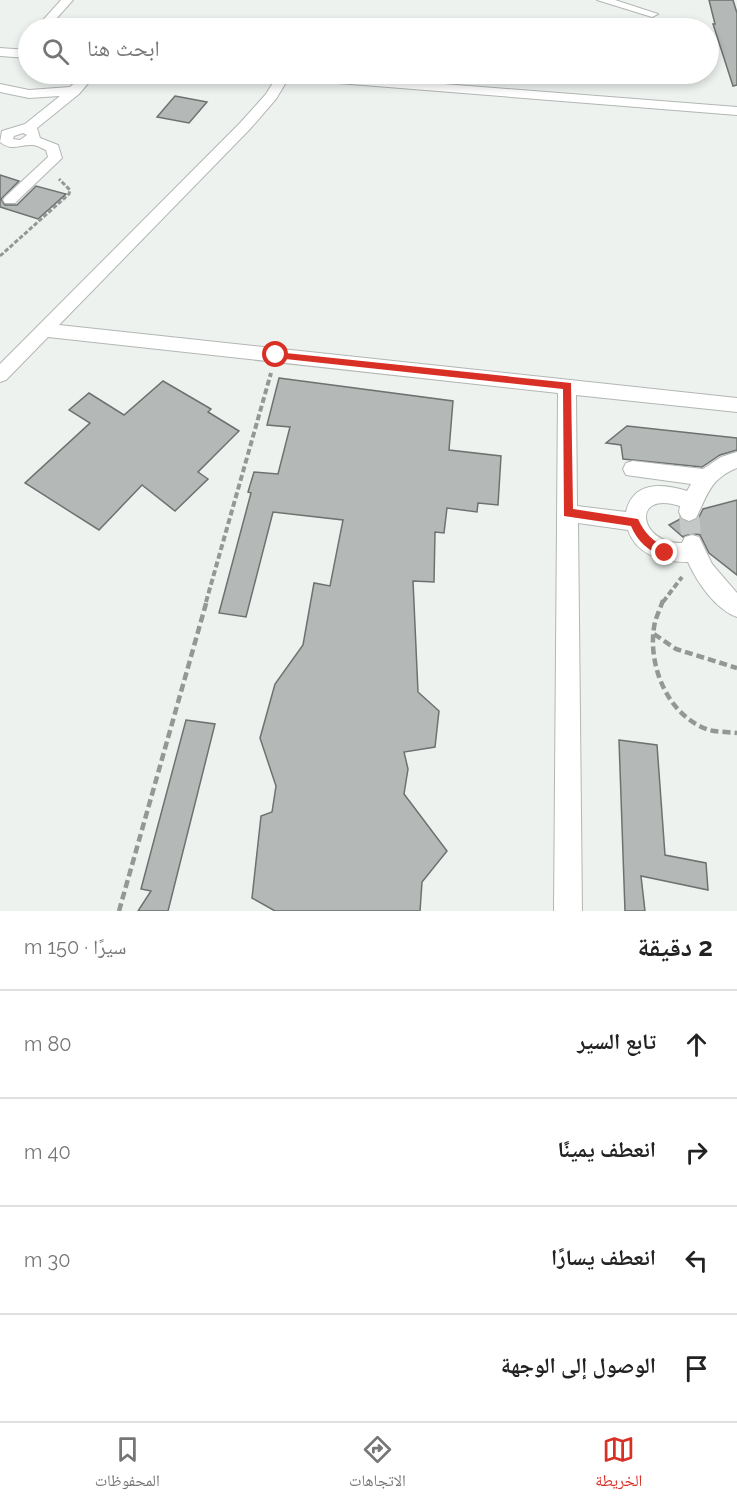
<!DOCTYPE html>
<html lang="ar">
<meta charset="utf-8">
<style>
body{margin:0;font-family:Raleway,"Noto Naskh Arabic",sans-serif;background:#f2f2f2;color:#222;direction:rtl}
.stop{position:absolute;width:18px;height:18px;margin:-14px;border:4px solid #d93025;border-radius:50%;background:#fff}
.stop.end{background:#d93025;border-color:#fff;box-shadow:0 2px 6px #0008}
.list{margin:0;padding:0;list-style:none}
h2{display:flex;justify-content:space-between;align-items:center;height:78px;margin:0;padding:0 24px;font-size:26px}
h2 small{font-size:20px;font-weight:400;color:#767676}
.list li{display:grid;grid-template-columns:39px 1fr auto;gap:18px;align-items:center;box-sizing:border-box;height:108px;padding:0 24px;border-top:2px solid #e0e0e0}
.list b{display:block;font-size:22px;white-space:nowrap}
.list em{font-size:20px;font-style:normal;color:#767676}
.icon{flex:none;width:33px;height:33px;fill:none;stroke:currentColor;stroke-width:2;stroke-linecap:round;stroke-linejoin:round}
.map{position:relative;flex:none;width:737px;height:911px;overflow:hidden;direction:ltr}
.search{position:absolute;background:#fff;box-shadow:0 3px 9px #0003;left:18px;right:18px;top:18px;height:66px;display:flex;align-items:center;gap:15px;box-sizing:border-box;padding:0 21px;border-radius:33px;color:#767676;font-size:22px}
.sheet{height:510px;background:#fff}
nav{display:flex;justify-content:space-around;align-items:center;box-sizing:border-box;height:84px;border-top:2px solid #e0e0e0;background:#fff;font-size:16px;color:#767676}
nav a{display:grid;justify-items:center;gap:3px}
nav .on{color:#d93025}
.map>svg:first-child{display:block}
</style>
<div class="map">
<svg width="737" height="911" viewBox="0 0 737 911">
<rect width="100%" height="100%" fill="#edf2ef"/>
<g fill="#b4b8b6" stroke="#6e716f" stroke-width="1.5">
<polygon points="709,0 733,0 737,13 737,85 733,86 713,24 715,24"/>
<polygon points="175,96 207,102 189,123 157,117"/>
<polygon points="0,175 19,181 1,199 5,205 17,205 36,186 66,194 38,219 0,207"/>
<polygon points="279,378 453,401 449,450 501,456 498,505 478,503 477,512 447,508 444,533 435,532 434,582 413,581 418,692 439,711 435,747 404,752 408,769 404,794 447,851 422,882 420,911 275,911 252,898 261,816 272,812 276,786 260,738 275,684 303,645 314,583 330,586 343,520 273,512 246,617 219,613 251,493 248,492 254,472 278,474 290,427 267,425"/>
<polygon points="163,381 211,409 208,412 239,431 198,472 208,479 175,511 142,485 99,530 25,483 90,423 69,410 89,393 124,415"/>
<polygon points="627,426 737,438 737,450 720,455 702,467 623,459 621,445 606,443"/>
<polygon points="737,500 737,575 709,553 700,535 691,533 683,537 669,525 680,519 690,523 698,519 703,509"/>
<polygon points="186,720 215,724 168,911 138,911 151,891 141,889"/>
<polygon points="619,740 657,745 665,855 706,863 708,890 641,876 645,911 625,911"/>
</g>
<g fill="none" stroke-linecap="round" stroke-linejoin="round">
<polyline stroke="#c4c8c6" stroke-width="20" stroke-dasharray="20 10" stroke-linecap="butt" points="689,514 692,544"/>
<g stroke="#b2b6b4" stroke-width="2">
<g id="street">
<polygon points="61,0 73,0 48,28 36,28"/>
<polygon points="597,0 615,0 658,14 652,17"/>
<polygon points="0,48 28,50 28,58 0,56"/>
<path d="M84,74H96L79,94L37,128L40,138L58,145L62,158L15,203H5L3,200L5,197L48,157L46,150C43,149 37,145 33,145C20,144 12,152 0,142L2,131L25,124L60,96L29,98L0,92V84L29,90L70,87ZM23,133L27,135L20,140L13,139L14,136Z"/>
<path d="M270,74H317L737,107V115L288,79L276,99L250,129L59,325L737,398V412L576,395L577,506L626,512C633,481 662,483 687,491L691,484L626,475L623,469L626,463L633,461L703,469L721,457L737,452V468C710,479 708,494 696,518L689,521L682,518L679,512L680,506C630,490 639,544 682,543L685,537L692,535L699,537L712,564L737,593V617C715,609 697,582 688,562C663,562 637,556 628,530L578,523L582,911H554L558,393L48,337L6,380L0,382V364L240,123L266,94L276,78Z"/>
</g>
</g>
<polyline stroke="#949796" stroke-width="3" stroke-dasharray="4.5 2" stroke-linecap="butt" points="0,256 69,194 70,190 59,179"/>
<g stroke="#949796" stroke-width="4" stroke-dasharray="6 3" stroke-linecap="butt">
<polyline points="206,602 271,373"/>
<polyline points="663,602 682,577"/>
</g>
<g stroke="#949796" stroke-width="4.5" stroke-dasharray="8 4" stroke-linecap="butt">
<path d="M663,600C661,607 657,615 655,622C646,663 667,716 709,730C717,732 728,732 737,733"/>
<polyline points="654,634 676,649 737,668"/>
<polyline points="119,911 207,600"/>
</g>
<use href="#street" fill="#fff" fill-rule="evenodd"/>
</g>
<path fill="#d93025" d="M276,352L571,383L573,509L638,519C645,534 653,541 668,549V556L665,557C648,551 638,542 631,526L564,516L563,389L276,358L272,355Z"/>
</svg>
<div class="stop" style="left:276px;top:355px"></div>
<div class="stop end" style="left:665px;top:553px"></div>
<div class="search"><svg class="icon" aria-label="search" viewBox="0 0 24 24"><circle cx="10" cy="10" r="6"/><path d="M15 15l6 6"/></svg>ابحث هنا</div>
</div>
<section class="sheet">
<h2>2 دقيقة<small>سيرًا · 150 m</small></h2>
<ul class="list">
<li><svg class="icon" aria-label="ahead" viewBox="0 0 24 24"><path d="M12 20V5M6 11l6-6 6 6"/></svg><div><b>تابع السير</b></div><em>80 m</em></li>
<li><svg class="icon" aria-label="right" viewBox="0 0 24 24"><path d="M7 20v-9h11M14 6l5 5-5 5"/></svg><div><b>انعطف يمينًا</b></div><em>40 m</em></li>
<li><svg class="icon" aria-label="left" viewBox="0 0 24 24"><path d="M17 20v-9H6M10 6l-5 5 5 5"/></svg><div><b>انعطف يسارًا</b></div><em>30 m</em></li>
<li><svg class="icon" aria-label="arrive" viewBox="0 0 24 24"><path d="M6 21V4h12l-3 4 3 4H6"/></svg><div><b>الوصول إلى الوجهة</b></div></li>
</ul>
</section>
<nav>
<a class="on"><svg class="icon" aria-label="map" viewBox="0 0 24 24"><path d="M3 6l6-2 6 2 6-2v14l-6 2-6-2-6 2zM9 4v14M15 6v14"/></svg>الخريطة</a>
<a><svg class="icon" aria-label="directions" viewBox="0 0 24 24"><path d="M12 3l9 9-9 9-9-9zM9 14v-3h6M13 9l2 2-2 2"/></svg>الاتجاهات</a>
<a><svg class="icon" aria-label="saved" viewBox="0 0 24 24"><path d="M7 4h10v16l-5-4-5 4z"/></svg>المحفوظات</a>
</nav>
